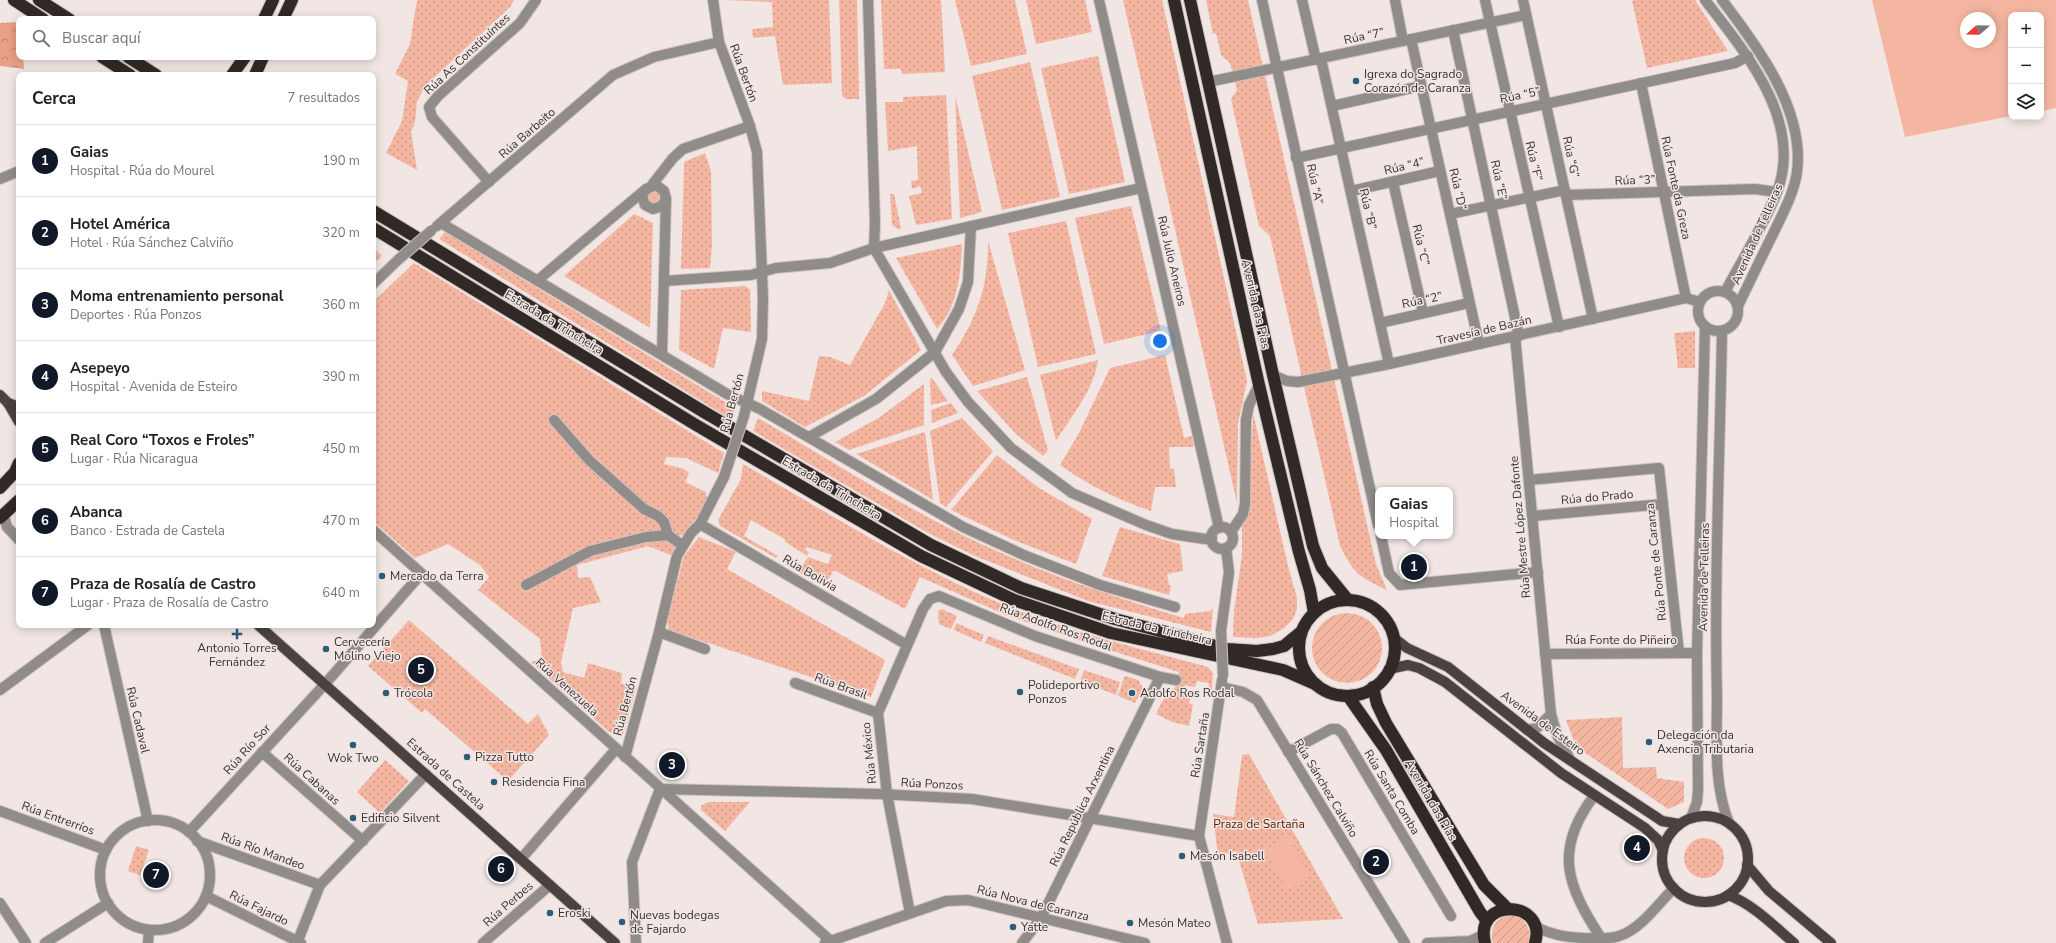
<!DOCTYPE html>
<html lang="es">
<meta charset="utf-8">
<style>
body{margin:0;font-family:"Nunito Sans",sans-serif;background:#f2f2f2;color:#202124}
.controls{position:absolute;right:12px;top:12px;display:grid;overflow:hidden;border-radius:8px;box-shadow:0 2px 10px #0003}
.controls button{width:36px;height:36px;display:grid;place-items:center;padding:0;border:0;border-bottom:1px solid #e0e0e0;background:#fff;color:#202124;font:20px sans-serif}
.compass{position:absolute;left:1960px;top:12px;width:36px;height:36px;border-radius:50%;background:#fff;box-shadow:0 2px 10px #0003;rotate:250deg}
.you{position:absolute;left:1160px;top:341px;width:14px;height:14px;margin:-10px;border:3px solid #fff;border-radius:50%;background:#1a73e8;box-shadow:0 0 0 6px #1a73e833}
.badge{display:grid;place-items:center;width:26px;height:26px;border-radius:50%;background:#111827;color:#fff;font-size:13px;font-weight:700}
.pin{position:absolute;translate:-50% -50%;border:2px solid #fff;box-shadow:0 1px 4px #0006}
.popup{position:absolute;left:1375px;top:487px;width:78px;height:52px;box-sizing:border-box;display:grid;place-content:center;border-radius:8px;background:#fff;filter:drop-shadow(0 1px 3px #0005);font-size:13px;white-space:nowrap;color:#757577}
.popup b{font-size:15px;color:#202124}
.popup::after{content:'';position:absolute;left:50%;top:100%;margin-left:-8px;border:8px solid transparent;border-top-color:#fff}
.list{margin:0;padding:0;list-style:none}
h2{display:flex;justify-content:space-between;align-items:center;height:52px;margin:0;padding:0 16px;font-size:17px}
h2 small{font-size:13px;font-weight:400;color:#757577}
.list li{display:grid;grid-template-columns:26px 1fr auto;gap:12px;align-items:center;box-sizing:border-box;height:72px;padding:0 16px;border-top:1px solid #e0e0e0}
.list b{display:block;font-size:15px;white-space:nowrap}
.list p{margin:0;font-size:13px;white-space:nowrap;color:#757577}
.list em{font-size:13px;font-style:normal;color:#757577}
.icon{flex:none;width:22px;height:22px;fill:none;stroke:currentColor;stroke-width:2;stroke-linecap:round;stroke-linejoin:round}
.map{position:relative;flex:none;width:2056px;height:943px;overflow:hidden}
.search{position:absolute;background:#fff;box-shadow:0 2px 10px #0003;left:16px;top:16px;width:360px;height:44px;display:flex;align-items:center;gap:10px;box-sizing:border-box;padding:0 14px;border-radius:8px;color:#757577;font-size:15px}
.panel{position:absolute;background:#fff;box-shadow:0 2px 10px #0003;left:16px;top:72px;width:360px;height:556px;border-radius:8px}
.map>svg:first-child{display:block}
</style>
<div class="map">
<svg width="2056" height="943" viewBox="0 0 2056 943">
<defs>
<pattern id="grass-dots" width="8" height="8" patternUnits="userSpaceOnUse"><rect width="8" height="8" fill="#f5b6a1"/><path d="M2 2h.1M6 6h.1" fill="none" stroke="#c79584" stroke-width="1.8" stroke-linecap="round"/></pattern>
<pattern id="forest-crowns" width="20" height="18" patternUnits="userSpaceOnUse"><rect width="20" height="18" fill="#e9a087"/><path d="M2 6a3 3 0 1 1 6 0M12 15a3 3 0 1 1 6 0" fill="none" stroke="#be836f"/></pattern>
<pattern id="garden-furrows" width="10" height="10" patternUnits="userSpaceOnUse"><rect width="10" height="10" fill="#f5b6a1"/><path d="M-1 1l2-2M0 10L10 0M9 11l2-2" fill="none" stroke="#c79584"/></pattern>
</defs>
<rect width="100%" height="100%" fill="#f1e6e3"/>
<g fill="url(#grass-dots)">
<polygon points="418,0 514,0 510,7 426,85 417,101 415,123 411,131 417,170 386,153 402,121 408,81 395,74 410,44 416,5"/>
<polygon points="725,0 829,0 832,83 783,85 775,36 753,38 752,29 773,27 772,2"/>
<polygon points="839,0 857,0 859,99 846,99 842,96"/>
<polygon points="881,0 941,0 945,72 902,74 901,69 884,69"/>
<polygon points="955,0 1015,0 1027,54 971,66"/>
<polygon points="1026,0 1085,0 1092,32 1036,44"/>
<polygon points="1123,0 1162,0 1247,381 1238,423 1237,503"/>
<path d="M1206,0H1248L1376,564L1387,590C1359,577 1354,574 1340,546L1270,236L1259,226L1231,99L1237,90L1230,63L1221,55L1216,33L1213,34Z"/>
<polygon points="1635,0 1695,0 1728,51 1647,68 1632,1"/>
<polygon points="1098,56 1125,182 1069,194 1041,68"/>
<polygon points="1030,62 1060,197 1002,210 972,76"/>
<polygon points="946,95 952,219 916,225 909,196 922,193 920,186 912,189 911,181 918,180 917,146 888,151 885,102 903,102 903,97"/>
<polygon points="955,95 982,212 960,218"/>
<polygon points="705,153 711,171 712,245 710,268 681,269 684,162"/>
<polygon points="648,189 662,191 660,203 649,204 645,194"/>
<polygon points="890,194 894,194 901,229 898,229 892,225"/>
<polygon points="1131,206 1161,331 1104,344 1075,218"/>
<polygon points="634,214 653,223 650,328 564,276"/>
<polygon points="1066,221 1096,354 1038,367 1008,233"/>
<polygon points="445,232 735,408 732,420 439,239"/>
<path d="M988,241L1025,370L973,386L952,355C978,316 988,288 988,241Z"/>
<path d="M962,244C961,273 958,306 937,329L896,258Z"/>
<polygon points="373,247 382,256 373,264"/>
<polygon points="414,263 724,453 718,473 686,458 666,457 664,464 684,469 689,473 685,482 706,492 706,496 710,498 686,534 678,536 673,556 648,546 577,565 578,578 590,577 601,602 573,608 561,662 563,672 584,678 588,663 622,673 621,683 636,688 623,735 609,732 531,662 542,659 540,639 478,590 489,577 480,565 448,544 415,558 373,521 373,302"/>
<polygon points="746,286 750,290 751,332 723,328 714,369 679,350 681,290"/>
<polygon points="889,290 921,350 864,396 805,427 762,401 762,391 809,401 819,356 830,357 850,365 885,303"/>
<polygon points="1695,331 1695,368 1678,368 1674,333"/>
<path d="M1165,355L1184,438L1192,436L1194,447H1169L1170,468L1174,469L1176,487H1155L1151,511C1118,500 1088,485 1060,465L1079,433L1110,368Z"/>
<path d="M1098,360C1094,390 1071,417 1056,441L1040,375Z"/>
<polygon points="1027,377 1048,450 1043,456 1016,434 977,391"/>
<polygon points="932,378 948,401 931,405 930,379"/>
<polygon points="924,384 924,425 849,450 835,442 880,417"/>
<polygon points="951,403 958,413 932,423 931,410"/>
<polygon points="1253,413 1288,566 1297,598 1297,609 1293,619 1283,629 1270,636 1257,638 1233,637 1234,611 1242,555 1242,524 1249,509"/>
<path d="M758,418C831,461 903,507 979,543C1045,574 1114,597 1184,618L1185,614L1210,611L1213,608L1211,632L1088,601L975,556L928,533L753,431Z"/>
<polygon points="962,418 993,451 946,507 940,503 930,431"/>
<polygon points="925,432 933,500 856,454"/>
<polygon points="997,455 1039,488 1092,519 1076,564 1016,541 951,510"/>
<path d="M743,464C830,514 916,569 1009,607C1073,633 1141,649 1208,667L1213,673L1212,690L1208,689L1209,683L1197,681L1195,687L1185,685L1184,691L1193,693L1189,703L1193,705L1189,726L1172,722L1156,714C1161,705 1165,692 1175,688L1179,672L1078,640L1006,615L920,577L905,609L834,570L825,584L798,572L808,557L828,564L832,555L807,547L805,550L809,552L807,556L784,541L786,540L751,520L744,536L778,556L776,558L720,526L718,520L741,479Z"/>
<polygon points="1120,527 1180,544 1183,571 1167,574 1169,585 1171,586 1169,595 1102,576"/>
<polygon points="699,537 736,552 727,569 885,660 871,697 669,630 667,621 684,556"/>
<polygon points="942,609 957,616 951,629 939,624 938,611"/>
<polygon points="409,620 528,724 538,714 549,735 508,781 425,709 422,713 368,666"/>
<polygon points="956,623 984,635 981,642 954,630"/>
<polygon points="988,636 1079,669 1075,679 985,643"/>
<polygon points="1084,670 1120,682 1116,695 1080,681"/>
<polygon points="1126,676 1138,680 1143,688 1135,703 1118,696 1124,677"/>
<polygon points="1249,754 1343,919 1258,924 1236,851 1218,856 1213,814 1234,817 1242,755"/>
<polygon points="385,760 409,781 380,813 357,792"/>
<polygon points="708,802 750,802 725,831 701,810 701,806"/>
<circle cx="1704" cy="858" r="20"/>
<polygon points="136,846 149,850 140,875 128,871"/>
</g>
<polygon fill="url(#forest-crowns)" points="18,22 19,57 23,57 24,69 0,66 0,23"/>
<g fill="url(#garden-furrows)">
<circle cx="1347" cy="648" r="35"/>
<polygon points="1622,717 1623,768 1656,767 1657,778 1684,782 1684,802 1668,809 1584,752 1574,741 1566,720"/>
<path d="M1509,915C1524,917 1533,928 1528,943H1493C1489,929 1495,919 1509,915Z"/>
</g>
<g fill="#f5b6a1" fill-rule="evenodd">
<path d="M1872,0H2056V108L2041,111V15H2011V116L1905,137ZM1966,18H1990V42H1966Z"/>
<polygon points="1288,836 1310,877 1287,890 1264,850"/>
</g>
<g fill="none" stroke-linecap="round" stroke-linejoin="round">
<g stroke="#ccc2c0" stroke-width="12">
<g id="minor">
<polyline points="713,0 719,42 750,126 757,152 763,298 762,339 744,416"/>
<polyline points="868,0 875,223 874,248 946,372 968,402 1011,448 1072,493 1146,525 1172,534 1205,539 1212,538"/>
<polyline points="1099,0 1219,528"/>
<polyline points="1262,0 1378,525"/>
<polyline points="1302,0 1316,60"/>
<polyline points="1395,0 1403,41"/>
<polyline points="1485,0 1559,327"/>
<polyline points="1523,0 1593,319"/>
<path d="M1705,0C1745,52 1804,121 1777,192C1764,225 1742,260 1725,292"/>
<path d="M1722,0C1758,47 1805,110 1797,172C1794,193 1783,213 1774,232C1762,256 1750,281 1738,306"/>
<polyline points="1453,30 1519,336"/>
<polyline points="1411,39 1479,344"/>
<polyline points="1321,59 1389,364"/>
<polyline points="1208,82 1526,15"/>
<polyline points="1641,83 1686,298"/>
<polyline points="1332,106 1421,86"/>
<polyline points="1296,158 1735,63 1748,56"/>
<polyline points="0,179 19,171"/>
<polyline points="489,182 432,117 429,107 438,96 520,23 536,0"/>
<polyline points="1393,182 1423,313"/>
<polyline points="652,185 673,158 683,149 750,126"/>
<polyline points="1351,191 1440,171"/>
<polyline points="1566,195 1755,189 1777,192"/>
<polyline points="1450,214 1565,190"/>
<polyline points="441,223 727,394 760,409 963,527 1026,556 1100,585 1175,607"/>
<polyline points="437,226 613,75 654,57 719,42"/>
<polyline points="538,280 646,189 656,185 664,191 666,199 662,206 653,209 645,205 642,196 646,189"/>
<polyline points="664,281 751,275 776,268 830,263 874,248 1141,188"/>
<polyline points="373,284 399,259"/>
<circle cx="1718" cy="311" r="20"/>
<polyline points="1380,323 1469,303"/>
<path d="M1722,331C1720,453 1714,575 1717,697C1717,738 1713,784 1729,823"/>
<polyline points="1515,336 1551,714 1557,735 1571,761"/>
<polyline points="662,353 666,199"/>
<polyline points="1273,375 1287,381 1298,382 1389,364 1686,298 1700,302"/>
<polyline points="554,420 589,460 644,509 658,516 664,522 668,535 682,545"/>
<polyline points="809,437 876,399 935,352 959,309 968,282 971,226"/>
<polyline points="1529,480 1659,468 1679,653"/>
<polyline points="4,516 7,527 19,540"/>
<polyline points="1533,516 1663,504"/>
<polyline points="700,524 907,645"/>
<circle cx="1222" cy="538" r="11"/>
<polyline points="373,530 833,943"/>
<polyline points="1231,532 1243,514 1245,504 1246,420 1249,405 1259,385"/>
<polyline points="1381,536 1389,573 1400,585 1538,572"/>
<polyline points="526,585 590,551 646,537 668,535"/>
<polyline points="104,625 148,821"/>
<polyline points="1221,631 1229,572 1226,548"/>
<polyline points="659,632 705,649"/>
<polyline points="1545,654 1697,653"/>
<polyline points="1222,680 1199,836 1227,943"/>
<polyline points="795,683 878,713"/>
<polyline points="1222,687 1243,692 1257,700 1405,943"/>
<polyline points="0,690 88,625"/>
<polyline points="1527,730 1537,728 1551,714"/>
<polyline points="262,752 363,841"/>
<polyline points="1288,752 1331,729 1337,729 1342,733 1451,916"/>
<polyline points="625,757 659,632 677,556 691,533 700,524 724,477"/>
<polyline points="660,789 879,794 972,799 1199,836"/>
<path d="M1594,796C1553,850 1567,886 1601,938"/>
<polyline points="0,811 106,850"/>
<polyline points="1691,818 1697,802 1698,790 1697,653 1705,326"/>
<circle cx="155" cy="875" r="55"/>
<polyline points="189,832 325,684 421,574"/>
<polyline points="197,841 320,885"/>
<polyline points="521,859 616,749"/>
<polyline points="206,896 301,943"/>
<polyline points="0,903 26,943"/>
<polyline points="910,913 887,794 878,713 923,609 930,599 939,596 1035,636 1160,677 1176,680"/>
<path d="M1536,927C1552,935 1565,937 1583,938C1595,938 1608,940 1619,936C1641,929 1658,904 1674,888"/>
<polyline points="45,943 108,903"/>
<polyline points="148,943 149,930"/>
<polyline points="297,943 320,885 426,774"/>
<polyline points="483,943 550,885"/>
<polyline points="636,943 632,862 660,789"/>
<polyline points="825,943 946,901 968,900 1145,943"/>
<polyline points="1022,943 1041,918 1160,677"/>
<polyline points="1427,943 1470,941 1483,935"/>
</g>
</g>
<g stroke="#ccc2c0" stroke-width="12">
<g id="major">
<polyline points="0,395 8,403 19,407"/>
<polyline points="8,403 19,422"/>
<polyline points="258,625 615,943"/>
<polyline points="1394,638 1407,648 1448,667 1544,743 1653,815 1662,821 1679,824"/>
<polyline points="1389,669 1408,665 1419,668 1445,682 1561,773 1645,828 1658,840 1663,851"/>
<circle cx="1705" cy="859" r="43"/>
<polyline points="1747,865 1769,891 1831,943"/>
<path d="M1728,895C1753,904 1774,926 1794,943"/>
</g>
</g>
<g stroke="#ccc2c0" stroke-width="14">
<g id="highway">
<polyline points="14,0 43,19"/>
<polyline points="39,0 69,19"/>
<polyline points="1174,0 1259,385 1299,552 1310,590 1314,613"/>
<polyline points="1190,0 1273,375 1313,546 1322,568 1348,600"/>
<polyline points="264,19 273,0"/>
<polyline points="283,19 292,0"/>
<polyline points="102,57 130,75"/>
<polyline points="128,57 156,75"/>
<polyline points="232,75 245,57"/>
<polyline points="255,75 263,57"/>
<polyline points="373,211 704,412 931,545 1021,588 1115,619 1227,649 1257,651 1273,649 1284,646 1301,632"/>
<polyline points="373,228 696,425 921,556 1014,600 1111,633 1283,670 1315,684"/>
<polyline points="0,488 15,472 19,463"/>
<polyline points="0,518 19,500"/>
<circle cx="1347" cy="648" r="48"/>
<polyline points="1373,687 1377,704 1386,723 1484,885 1507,908"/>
<polyline points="1348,696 1386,750 1480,912 1487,921"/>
<path d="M1485,943C1473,897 1548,899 1535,943"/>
</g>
</g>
<use href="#minor" stroke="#908c8a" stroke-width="10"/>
<use href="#major" stroke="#494240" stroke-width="10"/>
<use href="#highway" stroke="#312926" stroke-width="12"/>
<g stroke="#ccc2c0" stroke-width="12" stroke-linecap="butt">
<g id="minor-bridge">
<polyline points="399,259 432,230"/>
<polyline points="724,477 744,416"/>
<polyline points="1221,631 1223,676"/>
</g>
</g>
<use href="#minor-bridge" stroke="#908c8a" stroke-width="10"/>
</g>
<g fill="#2d5c7b" stroke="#f1e6e3" stroke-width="1.5">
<circle cx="1356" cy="81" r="4"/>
<circle cx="382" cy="576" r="4"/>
<path d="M235 628h4v4h4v4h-4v4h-4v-4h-4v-4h4z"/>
<circle cx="326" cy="649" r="4"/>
<circle cx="1020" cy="692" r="4"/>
<circle cx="386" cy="693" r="4"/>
<circle cx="1132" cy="693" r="4"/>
<circle cx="1649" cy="742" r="4"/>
<circle cx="353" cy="745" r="4"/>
<circle cx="467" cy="757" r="4"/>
<circle cx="494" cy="782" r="4"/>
<circle cx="353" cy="818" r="4"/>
<circle cx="1182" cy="856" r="4"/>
<circle cx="550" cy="913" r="4"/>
<circle cx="622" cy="922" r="4"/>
<circle cx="1130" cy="923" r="4"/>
<circle cx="1013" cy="927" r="4"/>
</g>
<g text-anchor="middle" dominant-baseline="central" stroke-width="3" stroke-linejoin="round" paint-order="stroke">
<g font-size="12" fill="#383433" stroke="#f1e6e3">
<text transform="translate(1364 36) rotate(-12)">Rúa “7”</text>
<text transform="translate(467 54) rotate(-43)">Rúa As Constituíntes</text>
<text transform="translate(744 73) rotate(70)">Rúa Bertón</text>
<text transform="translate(1520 95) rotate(-12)">Rúa “5”</text>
<text transform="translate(527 133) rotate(-41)">Rúa Barbeito</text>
<text transform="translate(1571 157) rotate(78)">Rúa “G”</text>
<text transform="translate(1534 161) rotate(77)">Rúa “F”</text>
<text transform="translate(1404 166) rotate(-13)">Rúa “4”</text>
<text transform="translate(1499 180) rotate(78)">Rúa “E”</text>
<text transform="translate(1635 180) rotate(-2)">Rúa “3”</text>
<text transform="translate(1315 184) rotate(78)">Rúa “A”</text>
<text transform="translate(1676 188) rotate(78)">Rúa Fonte da Greza</text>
<text transform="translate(1458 189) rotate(77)">Rúa “D”</text>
<text transform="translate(1368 209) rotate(77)">Rúa “B”</text>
<text transform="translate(1757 234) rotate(-66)">Avenida de Telleiras</text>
<text transform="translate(1421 245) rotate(77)">Rúa “C”</text>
<text transform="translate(1172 261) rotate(77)">Rúa Julio Aneiros</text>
<text transform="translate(1422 300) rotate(-12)">Rúa “2”</text>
<text transform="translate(1256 304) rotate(77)">Avenida das Pías</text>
<text transform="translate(554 322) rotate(31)">Estrada da Trincheira</text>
<text transform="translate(1484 330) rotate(-13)">Travesía de Bazán</text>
<text transform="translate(732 403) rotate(-75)">Rúa Bertón</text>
<text transform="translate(832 488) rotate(30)">Estrada da Trincheira</text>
<text transform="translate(1597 497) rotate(-5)">Rúa do Prado</text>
<text transform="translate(1520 527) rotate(-95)">Rúa Mestre López Dafonte</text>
<text transform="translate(1656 562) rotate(-96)">Rúa Ponte de Caranza</text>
<text transform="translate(810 573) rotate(30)">Rúa Bolivia</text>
<text transform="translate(1704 577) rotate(-89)">Avenida de Telleiras</text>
<text transform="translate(1056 627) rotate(20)">Rúa Adolfo Ros Rodal</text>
<text transform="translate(1157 628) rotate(13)">Estrada da Trincheira</text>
<text x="1621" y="640">Rúa Fonte do Piñeiro</text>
<text transform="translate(841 686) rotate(20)">Rúa Brasil</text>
<text transform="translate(567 687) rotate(42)">Rúa Venezuela</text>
<text transform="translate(625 706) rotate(-75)">Rúa Bertón</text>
<text transform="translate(138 720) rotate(77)">Rúa Cadaval</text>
<text transform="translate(1543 723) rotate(36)">Avenida de Esteiro</text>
<text transform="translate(1200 745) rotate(-81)">Rúa Sartaña</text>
<text transform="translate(247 749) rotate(-48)">Rúa Río Sor</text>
<text transform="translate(869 753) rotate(-96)">Rúa México</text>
<text transform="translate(446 774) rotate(42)">Estrada de Castela</text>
<text transform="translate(312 779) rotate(42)">Rúa Cabanas</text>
<text transform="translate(932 784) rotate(3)">Rúa Ponzos</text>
<text transform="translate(1326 788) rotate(59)">Rúa Sánchez Calviño</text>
<text transform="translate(1392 792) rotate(59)">Rúa Santa Comba</text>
<text transform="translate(1431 800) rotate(60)">Avenida das Pías</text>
<text transform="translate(1082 806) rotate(-64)">Rúa República Arxentina</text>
<text transform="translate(58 818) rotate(20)">Rúa Entrerríos</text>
<text transform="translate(263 851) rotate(20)">Rúa Río Mandeo</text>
<text transform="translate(1033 903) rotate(14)">Rúa Nova de Caranza</text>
<text transform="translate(508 904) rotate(-41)">Rúa Perbes</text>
<text transform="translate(259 908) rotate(26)">Rúa Fajardo</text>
</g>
<g font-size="12" fill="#383433" stroke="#f1e6e3" text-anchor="start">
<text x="1364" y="74">Igrexa do Sagrado<tspan x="1364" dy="14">Corazón de Caranza</tspan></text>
<text x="390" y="576">Mercado da Terra</text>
<text x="334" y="642">Cervecería<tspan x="334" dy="14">Molino Viejo</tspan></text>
<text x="237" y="648" text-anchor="middle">Antonio Torres<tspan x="237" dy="14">Fernández</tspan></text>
<text x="1028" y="685">Polideportivo<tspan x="1028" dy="14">Ponzos</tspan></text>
<text x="394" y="693">Trócola</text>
<text x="1140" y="693">Adolfo Ros Rodal</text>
<text x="1657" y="735">Delegación da<tspan x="1657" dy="14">Axencia Tributaria</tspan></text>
<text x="475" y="757">Pizza Tutto</text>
<text x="353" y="758" text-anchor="middle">Wok Two</text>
<text x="502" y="782">Residencia Fina</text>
<text x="361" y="818">Edificio Silvent</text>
<text x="1190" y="856">Mesón Isabell</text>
<text x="558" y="913">Eroski</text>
<text x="630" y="915">Nuevas bodegas<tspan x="630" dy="14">de Fajardo</tspan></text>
<text x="1138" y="923">Mesón Mateo</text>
<text x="1021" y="927">Yatte</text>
</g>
<g font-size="12" fill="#5b1b02" stroke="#f1e6e3">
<text x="1259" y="824">Praza de Sartaña</text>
</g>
</g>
</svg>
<div class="controls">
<button>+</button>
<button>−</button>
<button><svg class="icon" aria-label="layers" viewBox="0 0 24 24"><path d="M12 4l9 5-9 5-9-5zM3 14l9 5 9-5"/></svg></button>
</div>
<svg class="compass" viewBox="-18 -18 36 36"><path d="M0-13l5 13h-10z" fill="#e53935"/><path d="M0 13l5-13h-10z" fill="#757577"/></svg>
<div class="you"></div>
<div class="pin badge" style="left:1414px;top:567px">1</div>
<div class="popup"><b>Gaias</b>Hospital</div>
<div class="pin badge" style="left:1376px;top:862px">2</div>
<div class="pin badge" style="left:672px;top:765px">3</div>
<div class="pin badge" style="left:1637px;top:848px">4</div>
<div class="pin badge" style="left:421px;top:670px">5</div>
<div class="pin badge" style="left:501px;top:869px">6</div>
<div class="pin badge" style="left:156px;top:875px">7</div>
<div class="search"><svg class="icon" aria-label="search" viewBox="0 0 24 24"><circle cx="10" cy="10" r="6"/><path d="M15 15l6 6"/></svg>Buscar aquí</div>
<section class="panel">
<h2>Cerca<small>7 resultados</small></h2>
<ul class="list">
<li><span class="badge">1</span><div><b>Gaias</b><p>Hospital · Rúa do Mourel</p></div><em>190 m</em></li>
<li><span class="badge">2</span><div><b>Hotel América</b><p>Hotel · Rúa Sánchez Calviño</p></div><em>320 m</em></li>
<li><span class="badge">3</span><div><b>Moma entrenamiento personal</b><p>Deportes · Rúa Ponzos</p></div><em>360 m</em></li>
<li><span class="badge">4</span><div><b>Asepeyo</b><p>Hospital · Avenida de Esteiro</p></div><em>390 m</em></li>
<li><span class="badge">5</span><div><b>Real Coro “Toxos e Froles”</b><p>Lugar · Rúa Nicaragua</p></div><em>450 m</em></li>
<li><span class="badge">6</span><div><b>Abanca</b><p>Banco · Estrada de Castela</p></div><em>470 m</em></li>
<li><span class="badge">7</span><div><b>Praza de Rosalía de Castro</b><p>Lugar · Praza de Rosalía de Castro</p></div><em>640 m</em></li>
</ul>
</section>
</div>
